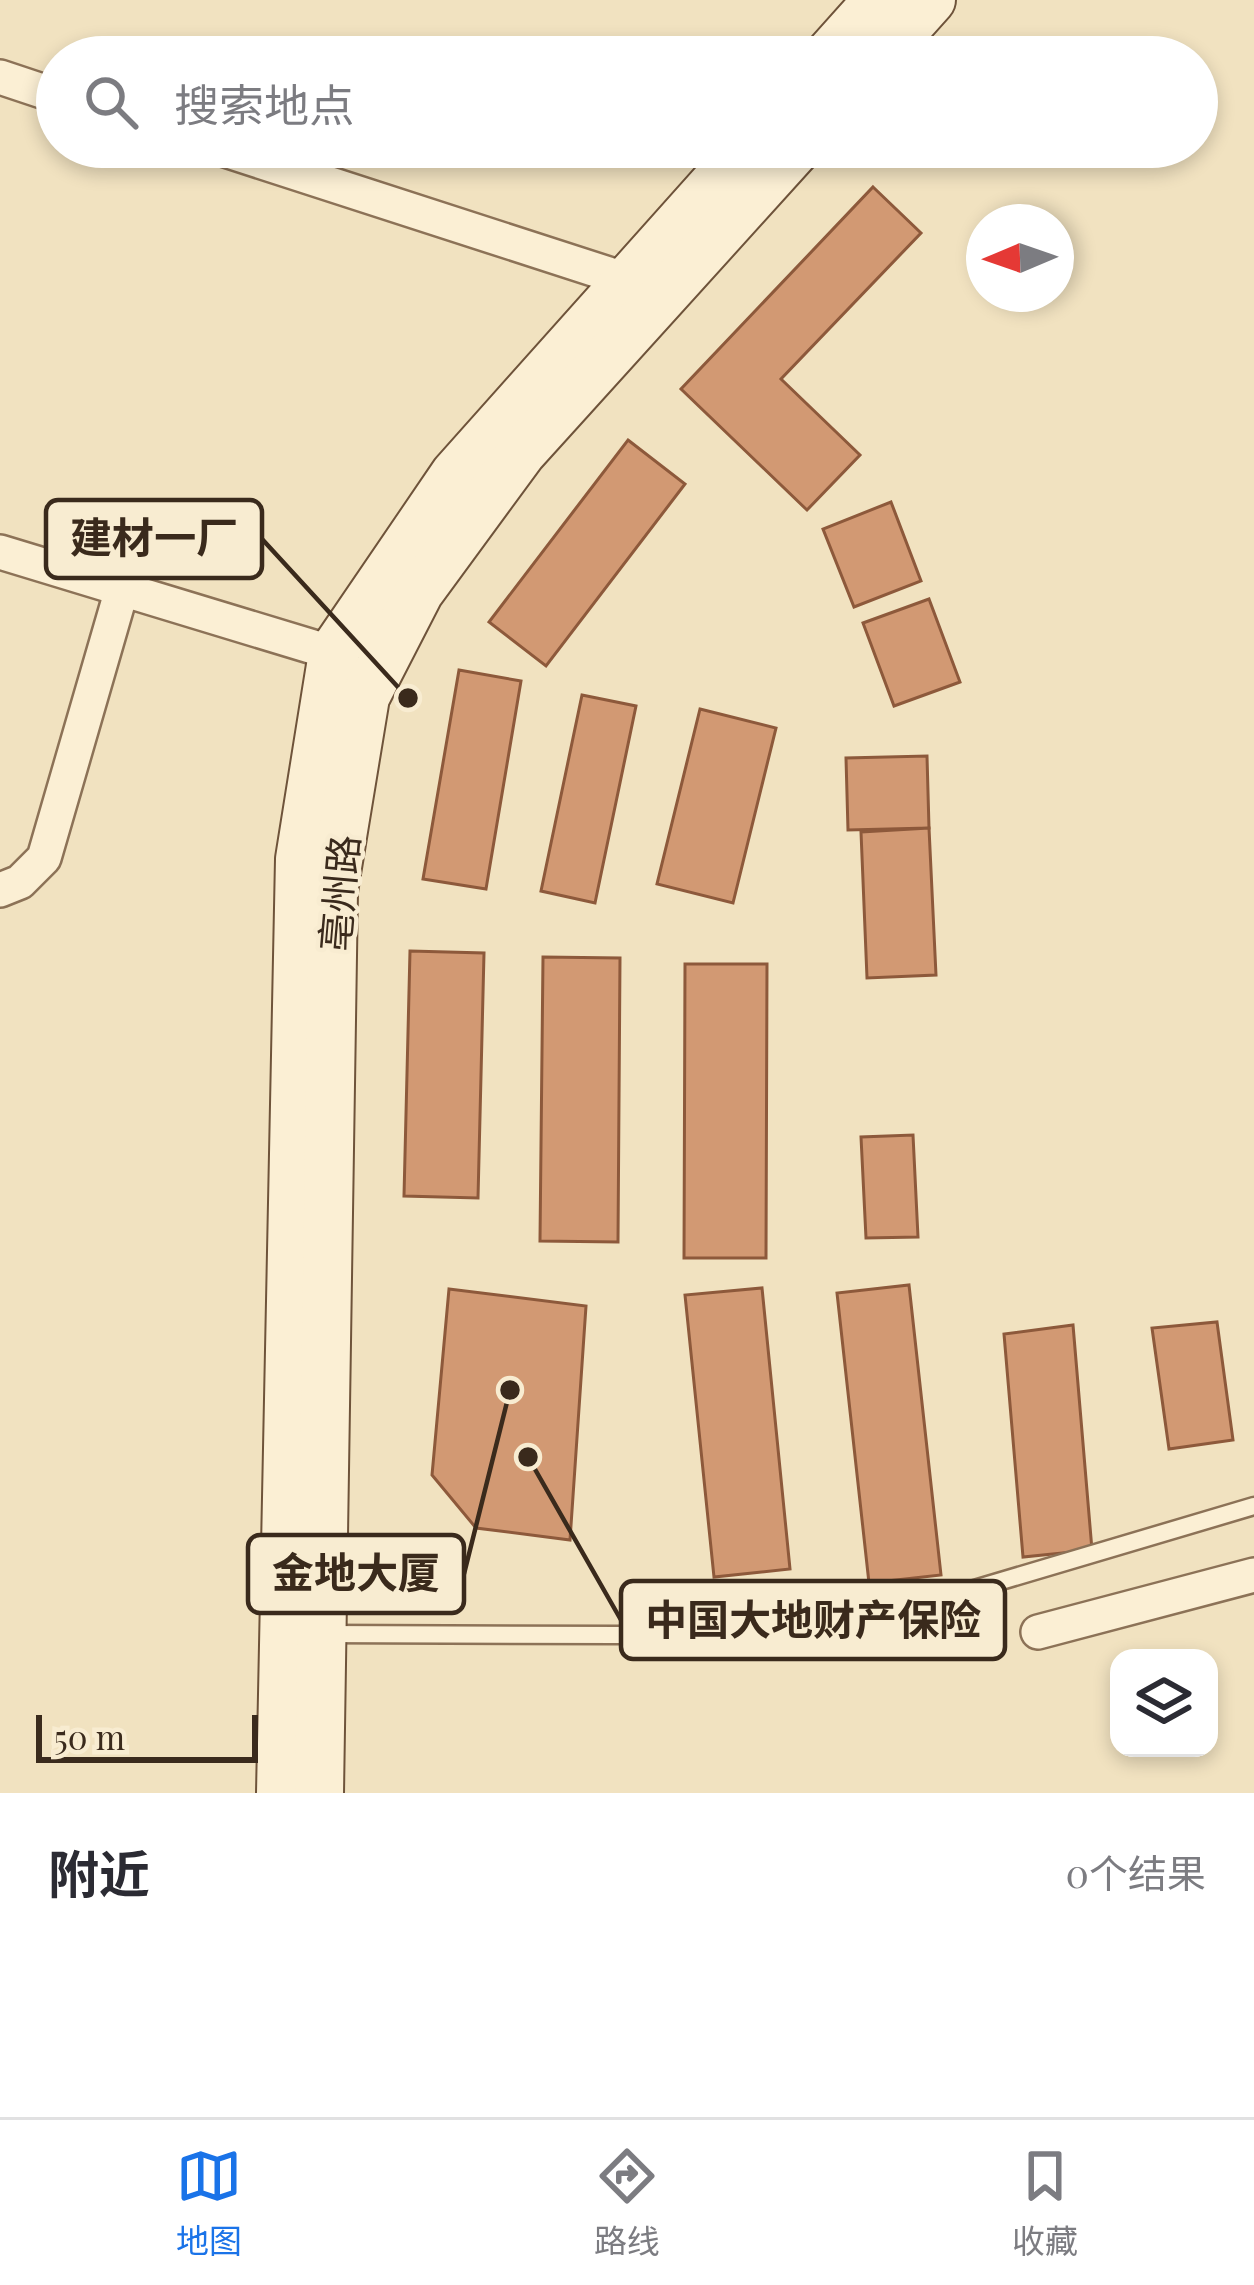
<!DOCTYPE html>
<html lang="zh">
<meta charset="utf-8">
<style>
body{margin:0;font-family:"Playfair Display","Noto Sans SC",serif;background:#f7f7f7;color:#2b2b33}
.controls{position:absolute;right:36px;bottom:36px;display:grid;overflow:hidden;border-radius:24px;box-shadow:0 6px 18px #0003}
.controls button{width:108px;height:108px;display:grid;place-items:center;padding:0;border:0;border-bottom:3px solid #e1e1e2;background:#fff;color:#2b2b33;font:60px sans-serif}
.compass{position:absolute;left:966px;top:204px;width:108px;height:108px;border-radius:50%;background:#fff;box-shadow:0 6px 18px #0003;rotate:268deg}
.scale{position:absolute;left:36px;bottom:30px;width:222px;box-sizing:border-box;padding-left:12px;border:6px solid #3a2a1c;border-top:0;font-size:33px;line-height:42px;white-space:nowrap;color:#3a2a1c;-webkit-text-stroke:9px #f8ecd1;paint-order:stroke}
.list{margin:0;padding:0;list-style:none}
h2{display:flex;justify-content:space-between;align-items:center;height:156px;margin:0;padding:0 48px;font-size:51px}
h2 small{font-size:39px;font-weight:400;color:#7c7c81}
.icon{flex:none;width:66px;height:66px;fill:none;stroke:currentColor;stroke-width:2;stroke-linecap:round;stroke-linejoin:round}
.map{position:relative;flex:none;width:1254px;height:1793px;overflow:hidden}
.search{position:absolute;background:#fff;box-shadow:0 6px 18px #0003;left:36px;right:36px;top:36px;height:132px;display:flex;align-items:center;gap:30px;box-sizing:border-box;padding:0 42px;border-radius:66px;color:#7c7c81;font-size:45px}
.sheet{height:324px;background:#fff}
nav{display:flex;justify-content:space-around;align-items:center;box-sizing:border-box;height:168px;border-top:3px solid #e1e1e2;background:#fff;font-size:33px;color:#7c7c81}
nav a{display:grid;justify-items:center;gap:6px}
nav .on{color:#1a73e8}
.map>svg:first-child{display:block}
</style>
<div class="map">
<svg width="1254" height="1793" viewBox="0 0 1254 1793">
<rect width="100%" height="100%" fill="#f1e2c0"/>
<g fill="#d29973" stroke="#8d593b" stroke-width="3">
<polygon points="873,187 921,233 781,379 860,455 807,510 681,389"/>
<polygon points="628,440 685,484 546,666 489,622"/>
<polygon points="891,502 921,581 854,607 823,529"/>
<polygon points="929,599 960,682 894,706 863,623"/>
<polygon points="459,670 521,681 486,889 423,879"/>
<polygon points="582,695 636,706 595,903 541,891"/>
<polygon points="700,709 776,728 733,903 657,884"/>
<polygon points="927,756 929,828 848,830 846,758"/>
<polygon points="929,828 936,975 867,978 861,832"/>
<polygon points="410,951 484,953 478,1198 404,1196"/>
<polygon points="543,957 620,958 618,1242 540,1241"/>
<polygon points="685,964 767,964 766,1258 684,1258"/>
<polygon points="913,1135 918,1237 866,1238 861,1137"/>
<polygon points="909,1285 941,1575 869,1583 837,1293"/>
<polygon points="762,1288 790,1569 714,1577 685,1295"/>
<polygon points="449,1289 586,1306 570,1540 476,1528 432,1475"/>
<polygon points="1217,1322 1233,1440 1169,1449 1152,1328"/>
<polygon points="1073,1325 1092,1550 1023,1557 1004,1334"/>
</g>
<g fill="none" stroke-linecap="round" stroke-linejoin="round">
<g stroke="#8c7257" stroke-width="21">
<polyline id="lane" points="322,1634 619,1635 917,1606 1254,1506"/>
</g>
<g stroke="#8c7257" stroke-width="38">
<g id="street">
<polyline points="0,77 57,96"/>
<polyline points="216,147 627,280"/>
<polyline points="0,552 333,653 346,671"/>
<polyline points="0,890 20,882 44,858 122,589"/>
<polyline points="1038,1632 1254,1575"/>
</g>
</g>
<g stroke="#6e533a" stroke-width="52">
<g id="secondary">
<polyline points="827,57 878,0"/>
<polyline points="880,57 931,0"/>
<polyline points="281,1793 300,859 333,653 455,474 747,147"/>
<polyline points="319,1793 333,891 365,697 419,592 521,453 798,147"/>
</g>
</g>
<use href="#lane" stroke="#fbefd4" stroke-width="16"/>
<use href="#street" stroke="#fbefd4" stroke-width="33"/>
<use href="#secondary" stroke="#fbefd4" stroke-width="48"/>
</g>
<g text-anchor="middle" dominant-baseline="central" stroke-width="9" stroke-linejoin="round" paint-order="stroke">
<g font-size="39" fill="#3a2a1c" stroke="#f8ecd1">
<text transform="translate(338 893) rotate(-85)">亳州路</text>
</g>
</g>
<path fill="none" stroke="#3a2a1c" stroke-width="4.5" d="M408 698L262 539M510 1390L464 1574M528 1457L621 1620"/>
<g fill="#3a2a1c" stroke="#f8ecd1" stroke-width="4.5">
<circle cx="408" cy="698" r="12"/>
<circle cx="510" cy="1390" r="12"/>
<circle cx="528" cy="1457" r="12"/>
</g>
<g fill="#f8ecd1" stroke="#3a2a1c" stroke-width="4.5">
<rect x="46" y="500" width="216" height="78" rx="12"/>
<rect x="248" y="1535" width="216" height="78" rx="12"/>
<rect x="621" y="1581" width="384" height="78" rx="12"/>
</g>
<g font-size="42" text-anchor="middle" font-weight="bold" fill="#3a2a1c">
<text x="154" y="553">建材一厂</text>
<text x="356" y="1588">金地大厦</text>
<text x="813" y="1635">中国大地财产保险</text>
</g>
</svg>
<div class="controls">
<button><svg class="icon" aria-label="layers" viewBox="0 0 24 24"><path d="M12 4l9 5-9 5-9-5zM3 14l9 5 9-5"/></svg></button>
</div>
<svg class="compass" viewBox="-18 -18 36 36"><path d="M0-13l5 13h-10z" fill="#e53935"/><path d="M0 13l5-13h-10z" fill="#7c7c81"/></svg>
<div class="scale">50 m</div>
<div class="search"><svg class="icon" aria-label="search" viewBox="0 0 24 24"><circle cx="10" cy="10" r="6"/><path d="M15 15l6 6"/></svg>搜索地点</div>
</div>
<section class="sheet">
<h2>附近<small>0个结果</small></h2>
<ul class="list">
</ul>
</section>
<nav>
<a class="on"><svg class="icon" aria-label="map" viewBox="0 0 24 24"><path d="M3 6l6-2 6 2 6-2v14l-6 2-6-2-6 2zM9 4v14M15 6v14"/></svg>地图</a>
<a><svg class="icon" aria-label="directions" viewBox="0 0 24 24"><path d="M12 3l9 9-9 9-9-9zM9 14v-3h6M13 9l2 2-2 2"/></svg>路线</a>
<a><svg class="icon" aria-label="saved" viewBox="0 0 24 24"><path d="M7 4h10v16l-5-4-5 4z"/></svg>收藏</a>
</nav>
